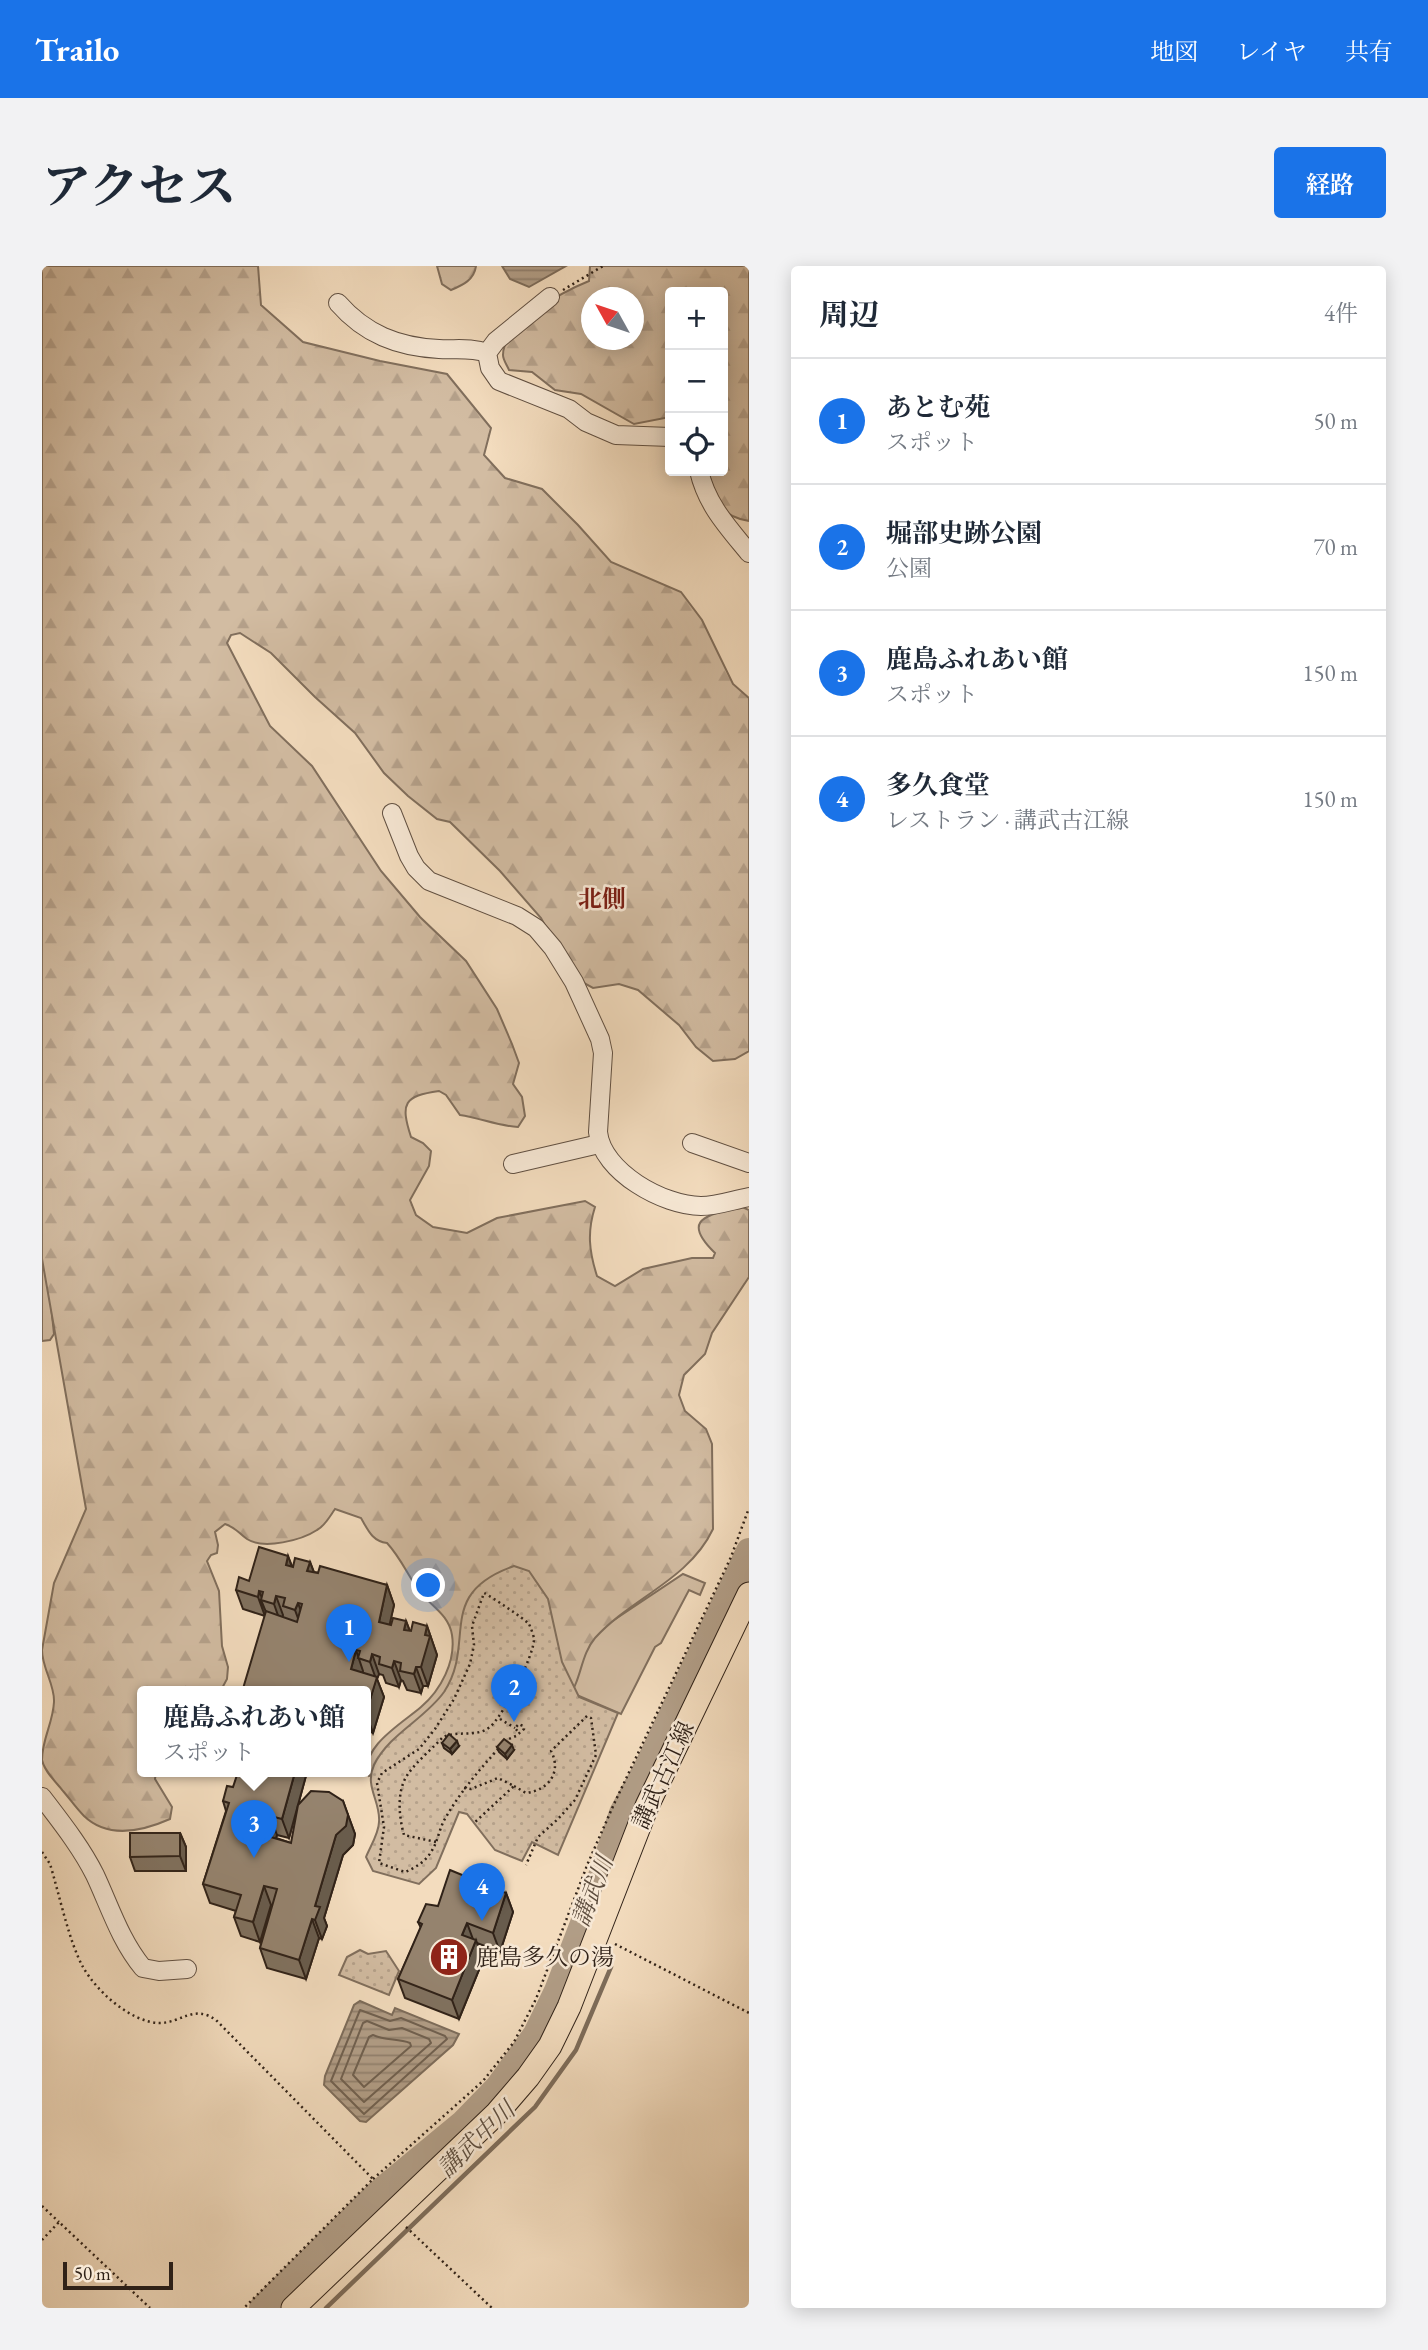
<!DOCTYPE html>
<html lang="ja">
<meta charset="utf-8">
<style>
body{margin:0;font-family:"EB Garamond","Noto Serif JP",serif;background:#f2f2f3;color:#1f2937}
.controls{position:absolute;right:21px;top:21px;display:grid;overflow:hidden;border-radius:7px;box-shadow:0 4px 18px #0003}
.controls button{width:63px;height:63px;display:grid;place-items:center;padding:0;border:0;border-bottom:2px solid #e0e1e3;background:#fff;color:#1f2937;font:35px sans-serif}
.compass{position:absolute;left:539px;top:21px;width:63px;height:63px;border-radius:50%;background:#fff;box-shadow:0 4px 18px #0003;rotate:310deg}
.scale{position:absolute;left:21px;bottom:18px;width:110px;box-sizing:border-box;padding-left:7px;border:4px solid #302218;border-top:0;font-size:19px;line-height:24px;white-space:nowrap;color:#302218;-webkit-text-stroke:5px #f7e8d5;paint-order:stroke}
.you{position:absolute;left:387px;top:1320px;width:24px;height:24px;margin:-18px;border:5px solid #fff;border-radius:50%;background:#1a73e8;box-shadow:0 0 0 10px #1a73e833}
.badge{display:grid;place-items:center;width:46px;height:46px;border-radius:50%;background:#1a73e8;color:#fff;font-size:23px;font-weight:700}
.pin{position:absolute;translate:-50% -58px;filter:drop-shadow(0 2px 4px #0008)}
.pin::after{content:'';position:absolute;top:37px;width:24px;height:21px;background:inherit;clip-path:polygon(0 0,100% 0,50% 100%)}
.popup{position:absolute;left:95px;top:1420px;width:234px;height:91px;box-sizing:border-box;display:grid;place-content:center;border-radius:7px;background:#fff;filter:drop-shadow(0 2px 5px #0005);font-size:23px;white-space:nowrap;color:#747a83}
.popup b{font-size:26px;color:#1f2937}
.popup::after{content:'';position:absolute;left:50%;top:100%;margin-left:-14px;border:14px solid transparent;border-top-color:#fff}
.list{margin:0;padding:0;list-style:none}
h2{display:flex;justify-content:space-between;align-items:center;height:91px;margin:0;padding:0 28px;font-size:30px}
h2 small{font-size:23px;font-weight:400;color:#747a83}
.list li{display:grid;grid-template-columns:46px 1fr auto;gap:21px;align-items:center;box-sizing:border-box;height:126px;padding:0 28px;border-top:2px solid #e0e1e3}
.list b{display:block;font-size:26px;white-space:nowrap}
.list p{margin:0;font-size:23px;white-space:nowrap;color:#747a83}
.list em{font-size:23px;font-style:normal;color:#747a83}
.icon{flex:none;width:38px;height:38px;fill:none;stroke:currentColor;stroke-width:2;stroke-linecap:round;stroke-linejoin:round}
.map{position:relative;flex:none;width:707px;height:2042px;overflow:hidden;border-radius:7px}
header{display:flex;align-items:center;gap:42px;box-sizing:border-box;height:98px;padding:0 35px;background:#1a73e8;color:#fff}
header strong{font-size:33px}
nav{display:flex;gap:38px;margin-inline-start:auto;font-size:24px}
.intro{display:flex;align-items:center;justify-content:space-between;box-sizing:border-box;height:168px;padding:0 42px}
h1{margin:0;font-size:49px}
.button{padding:18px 32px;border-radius:7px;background:#1a73e8;color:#fff;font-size:24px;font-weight:700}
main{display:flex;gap:42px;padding:0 42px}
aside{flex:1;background:#fff;border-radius:7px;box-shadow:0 4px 18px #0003}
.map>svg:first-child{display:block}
</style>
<header>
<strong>Trailo</strong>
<nav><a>地図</a><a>レイヤ</a><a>共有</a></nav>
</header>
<div class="intro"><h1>アクセス</h1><a class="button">経路</a></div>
<main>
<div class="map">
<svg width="707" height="2042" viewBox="0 0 707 2042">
<defs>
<pattern id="forest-firs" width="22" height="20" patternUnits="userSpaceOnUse" patternTransform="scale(1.75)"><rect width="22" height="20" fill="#d2bca2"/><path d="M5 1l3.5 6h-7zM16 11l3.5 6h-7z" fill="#b5a18b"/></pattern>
<pattern id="park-dots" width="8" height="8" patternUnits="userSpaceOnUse" patternTransform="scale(1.75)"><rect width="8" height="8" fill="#d2bca2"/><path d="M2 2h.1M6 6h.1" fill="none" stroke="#b5a18b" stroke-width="1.8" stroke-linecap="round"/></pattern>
<pattern id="water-rules" width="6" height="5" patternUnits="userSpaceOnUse" patternTransform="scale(1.75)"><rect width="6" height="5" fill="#b19d86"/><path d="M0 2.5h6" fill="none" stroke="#90806d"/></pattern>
</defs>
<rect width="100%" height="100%" fill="#f3dcbe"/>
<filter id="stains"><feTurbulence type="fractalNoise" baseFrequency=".00286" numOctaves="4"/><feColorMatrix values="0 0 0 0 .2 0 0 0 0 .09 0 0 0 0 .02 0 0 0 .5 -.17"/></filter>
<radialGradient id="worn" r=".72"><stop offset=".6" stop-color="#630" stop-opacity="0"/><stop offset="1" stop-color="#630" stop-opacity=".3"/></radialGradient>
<g fill="#d2bca2" stroke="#816f5d" stroke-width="2">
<polygon points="0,953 12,1068 8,1074 0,1075"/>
<polygon points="641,1308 663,1317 658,1329 647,1324 619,1377 613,1381 579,1448 523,1424 554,1366"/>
</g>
<g fill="url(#forest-firs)" stroke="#816f5d" stroke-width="2" fill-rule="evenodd">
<path d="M0,0H216L219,39L261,76L338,95L405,108L449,162L442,189L463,212L500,223L536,259L569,296L639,326L660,354L691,418L707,432V785L693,793L671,795L654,781L637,759L596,724L577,718L551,722L531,711L499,652L458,605L408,556L395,553L366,530L342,507L313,467L273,431L229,387L198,367L189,369L185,377L228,460L270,500L339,605L378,651L424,695L455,743L470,778L477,797L471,818L480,831L483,850L476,861C456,860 438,852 418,849L404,829L397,825C362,830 358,837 369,871L381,877L389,885L387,900L368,934L374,949L391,961L425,967L455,952L543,935L553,941C545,966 547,985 555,1010L573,1020L601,1003L650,992H671L673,987C638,953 665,950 698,940L707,944V1011L670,1067L663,1088L642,1109L637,1129L643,1145L664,1163L670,1178L671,1263C647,1314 589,1332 553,1372C542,1385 540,1402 534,1417C531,1426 523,1436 517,1444L327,1510C316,1482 362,1456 379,1441C399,1424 414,1395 410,1369C407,1349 389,1340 378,1326C366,1310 359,1292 345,1277C330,1275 326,1264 319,1252L293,1243C288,1250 283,1260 275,1264C260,1274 222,1284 205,1273C196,1267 195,1262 183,1258L173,1266L176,1279L175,1287L169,1289L165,1295L177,1325L180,1380L186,1401L185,1413L178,1426H100V1506H114L113,1513L130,1541L128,1553C101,1565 66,1573 42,1550C34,1542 28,1533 21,1525C14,1516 2,1505 0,1494C0,1473 11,1457 12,1436C13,1419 0,1402 0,1384L12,1317L44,1243L0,993Z"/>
<path d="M395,0H434C432,14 421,19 409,24L400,18Z"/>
<path d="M548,0H707V255C673,249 675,232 666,205H681V26H628V151L592,158L539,128L513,124L490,106L467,104C465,99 461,94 461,89C461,58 522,25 547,15ZM550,32H592V74H550Z"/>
</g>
<g fill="url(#park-dots)" stroke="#816f5d" stroke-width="2">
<path d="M472,1300L487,1305L506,1333L520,1396L537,1431L576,1447L516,1589L490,1576L480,1595L453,1584L425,1548L417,1546L394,1602L377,1618L331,1605L324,1591C328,1581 337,1567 337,1556C339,1536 322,1520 332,1499C347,1468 383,1453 402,1426C435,1376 392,1328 472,1300Z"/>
<polygon points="318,1684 326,1688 344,1685 357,1705 347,1729 297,1709 305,1691"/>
</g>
<g fill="url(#water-rules)" stroke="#7d6c5a" stroke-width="2">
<polygon points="460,0 524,0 487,21 468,13"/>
<polygon points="318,1735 350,1749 353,1742 417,1768 411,1779 324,1856 318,1855 282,1819 283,1810 312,1739"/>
</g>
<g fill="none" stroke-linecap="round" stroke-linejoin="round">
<g stroke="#70604f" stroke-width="2">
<polygon points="318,1744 348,1755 359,1752 403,1770 405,1773 322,1848 289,1815"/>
<polygon points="325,1755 347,1764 360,1762 387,1773 389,1777 322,1836 299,1813 321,1757"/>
<path d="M331,1769C344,1775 356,1772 368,1777L369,1780L322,1821L311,1809L327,1771Z"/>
</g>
<polyline stroke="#7d6c5a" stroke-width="4.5" points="284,2042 493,1841 534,1784 569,1701"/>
<polyline stroke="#b19d86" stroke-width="26" points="220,2042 335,1928 421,1857 456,1821 494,1768 515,1725 557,1616 580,1547 604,1503 707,1285"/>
<g stroke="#615042" stroke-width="20">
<g id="minor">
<polyline points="508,31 454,75 445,87 448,102 457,115 527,143 544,156 574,169 628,171"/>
<path d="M296,37C323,68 356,81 397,83C413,84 429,81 445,87"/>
<path d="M657,205C665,239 685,260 707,287"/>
<path d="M350,547L367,590L374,602L387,615L475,650L494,662L511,682L532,716L558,773L561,787L556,866C560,906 622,940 659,940C675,940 691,934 707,931"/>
<polyline points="650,877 707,897"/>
<polyline points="471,898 557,878"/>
<path d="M0,1531C19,1556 39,1581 53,1609C68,1641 78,1674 101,1702L117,1705L145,1703"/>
</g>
</g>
<g stroke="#302218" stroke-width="25">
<polyline id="major" points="251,2042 455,1847 486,1811 508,1780 527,1741 605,1540 707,1328"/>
</g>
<g stroke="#302218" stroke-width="2.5" stroke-dasharray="2 3.5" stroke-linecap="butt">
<polyline points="521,24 561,0"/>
<polyline points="458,1453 473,1462"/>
<polyline points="462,1475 474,1470 482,1463 481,1460 477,1458 473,1462 477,1467"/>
<path d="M472,1520L484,1527C507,1524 520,1506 509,1485L545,1450L549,1452L554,1489L533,1534L516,1553L496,1571L484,1599"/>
<polyline points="422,1522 429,1523 456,1512 472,1520 432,1557"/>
<path d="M394,1576L362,1569C357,1551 354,1525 366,1508C375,1495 390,1483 401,1471C417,1464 434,1472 448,1461C461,1450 492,1390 492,1373C492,1370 488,1360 487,1358C484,1354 447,1329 442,1327L430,1360L432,1379L428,1398L412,1433L393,1463L377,1483L340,1507L335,1517L342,1561L337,1597L363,1606C373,1602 384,1595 389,1586C396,1576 397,1562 404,1551C419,1525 438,1503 458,1481"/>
<path d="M0,1586L8,1598C17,1627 27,1676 41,1701C55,1726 89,1756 117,1757C140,1757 151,1738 174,1754L331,1913L202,2042"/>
<polyline points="573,1678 707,1747"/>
<polyline points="331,1913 441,1815 472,1776 494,1733 546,1597 572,1538 689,1291 707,1242"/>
<polyline points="0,1940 17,1956"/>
<polyline points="364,1961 450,2042"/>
<polyline points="0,1974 17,1956 108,2042"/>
</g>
<use href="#minor" stroke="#f7e8d5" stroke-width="18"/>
<use href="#major" stroke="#f3dcbe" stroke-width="23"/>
</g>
<g fill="#80715f" stroke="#302218" stroke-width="2">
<polygon points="246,1290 250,1300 268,1296 272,1306 345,1319 352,1339 347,1359 364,1355 368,1365 385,1360 395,1389 386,1420 381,1420 379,1427 365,1424 361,1415 359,1414 357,1421 344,1417 341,1409 337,1408 335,1413 342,1431 331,1467 324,1464 324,1426 223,1350 201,1343 194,1324"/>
<polygon points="400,1477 417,1480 410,1488 402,1482"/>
<polygon points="455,1481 472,1484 465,1493 457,1486"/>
<polygon points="265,1506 247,1572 235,1569 234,1572 249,1577 301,1535 313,1568 311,1579 301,1589 282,1652 285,1660 280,1673 277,1672 264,1713 225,1702 218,1682 231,1639 229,1639 218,1676 199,1670 192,1651 194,1645 168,1637 161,1618 184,1545 181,1535 191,1521"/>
<polygon points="138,1567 144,1581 144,1605 93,1605 88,1591"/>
<polygon points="464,1627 471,1646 458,1686 435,1677 441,1694 417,1753 363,1732 356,1713 379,1662 376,1656"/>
</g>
<g fill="#685c4d" stroke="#302218" stroke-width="2">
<polygon points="246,1290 253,1310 244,1299"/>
<polygon points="268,1296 275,1315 265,1305"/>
<polygon points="345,1319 352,1339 344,1375 337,1356"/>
<polygon points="217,1325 221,1334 219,1334 224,1346 223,1350 216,1331"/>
<polygon points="234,1330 241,1349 239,1358 232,1338"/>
<polygon points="256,1337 263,1356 260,1363 253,1344"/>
<polygon points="364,1355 371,1374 362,1364"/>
<polygon points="385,1360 395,1389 386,1420 379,1401 383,1369"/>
<polygon points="314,1384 321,1405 316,1423 309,1403"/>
<polygon points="330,1388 337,1408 335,1413 342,1431 331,1467 324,1447 334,1413 328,1396"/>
<polygon points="352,1395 359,1414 357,1421 350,1402"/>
<polygon points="374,1401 381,1420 379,1427 372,1408"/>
<polygon points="415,1475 417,1480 410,1488 408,1483"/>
<polygon points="470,1479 472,1484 465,1493 463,1488"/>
<polygon points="253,1506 265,1506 247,1572 240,1553"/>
<polygon points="306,1549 313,1568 311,1579 301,1589 282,1652 285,1660 280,1673 273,1654 273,1640 294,1569"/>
<polygon points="228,1550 235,1569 229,1588 222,1569"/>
<polygon points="138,1567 144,1581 144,1605 138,1590"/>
<polygon points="222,1620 229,1639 218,1676 211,1656"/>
<polygon points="464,1627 471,1646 458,1686 451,1667"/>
<polygon points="270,1653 277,1672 264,1713 257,1694"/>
<polygon points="425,1657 432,1676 420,1669"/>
<polygon points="434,1674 441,1694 417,1753 410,1734"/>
</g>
<g fill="#95836e" stroke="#302218" stroke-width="2">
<polygon points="217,1281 246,1290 244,1299 251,1301 253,1292 268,1296 265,1305 276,1307 278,1300 345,1319 337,1356 349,1359 351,1352 364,1355 362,1364 369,1365 371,1356 385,1360 383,1369 388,1370 379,1401 374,1401 372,1408 358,1405 359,1397 352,1395 350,1402 337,1398 338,1391 330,1388 328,1396 316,1392 318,1385 314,1384 309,1403 335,1411 324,1447 324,1426 200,1426 224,1345 255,1356 260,1338 256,1337 253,1344 241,1340 243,1332 234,1330 232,1338 219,1334 221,1326 217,1325 216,1331 194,1324 197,1311 207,1315"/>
<polygon points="407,1468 415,1475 408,1483 400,1477"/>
<polygon points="462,1473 470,1479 463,1488 455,1481"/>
<polygon points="196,1506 253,1506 240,1553 228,1550 222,1569 249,1577 256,1539 269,1525 287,1526 301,1535 306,1549 304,1560 294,1569 273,1640 278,1641 273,1654 270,1653 257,1694 218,1682 235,1623 222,1620 211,1656 192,1651 199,1629 161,1618 187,1537 181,1535 185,1520 191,1521"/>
<polygon points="88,1567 138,1567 138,1590 88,1591"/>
<polygon points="408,1604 464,1627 451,1667 425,1657 420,1669 434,1674 410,1734 356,1713 380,1658 376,1656 384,1638 396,1640"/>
</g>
<defs>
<g id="building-disc" transform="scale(2.0125)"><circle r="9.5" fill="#8f2418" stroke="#f7e8d5"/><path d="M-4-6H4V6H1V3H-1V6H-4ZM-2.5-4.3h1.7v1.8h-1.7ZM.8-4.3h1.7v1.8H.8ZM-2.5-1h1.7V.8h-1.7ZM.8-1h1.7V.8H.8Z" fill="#fff"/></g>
</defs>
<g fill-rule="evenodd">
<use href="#building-disc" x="407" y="1691"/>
</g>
<g text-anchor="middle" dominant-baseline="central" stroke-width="5" stroke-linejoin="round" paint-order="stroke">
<g font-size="23" fill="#302218" stroke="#f7e8d5">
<text transform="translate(621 1509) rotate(-65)">講武古江線</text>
</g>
<g font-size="23" fill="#302218" stroke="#f7e8d5" text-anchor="start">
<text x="434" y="1691">鹿島多久の湯</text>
</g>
<g font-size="24" font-weight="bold" fill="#7a1f14" stroke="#f7e8d5">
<text x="560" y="632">北側</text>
</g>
<g font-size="24" font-style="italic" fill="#5d4d3e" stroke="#f7e8d5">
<text transform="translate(550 1625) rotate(-69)">講武川</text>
<text transform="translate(434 1873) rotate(-44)">講武中川</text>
</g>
</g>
<rect width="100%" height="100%" filter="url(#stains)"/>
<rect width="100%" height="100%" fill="url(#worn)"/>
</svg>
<div class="controls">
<button>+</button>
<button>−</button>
<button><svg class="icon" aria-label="locate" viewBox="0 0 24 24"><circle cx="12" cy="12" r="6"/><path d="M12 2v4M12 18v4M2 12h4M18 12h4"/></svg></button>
</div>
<svg class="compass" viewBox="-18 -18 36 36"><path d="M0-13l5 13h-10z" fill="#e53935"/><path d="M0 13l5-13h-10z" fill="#747a83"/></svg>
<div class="scale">50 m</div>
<div class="you"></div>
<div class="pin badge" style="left:307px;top:1396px">1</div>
<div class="pin badge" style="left:472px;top:1456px">2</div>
<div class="pin badge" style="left:212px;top:1592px">3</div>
<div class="popup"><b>鹿島ふれあい館</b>スポット</div>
<div class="pin badge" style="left:440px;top:1655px">4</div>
</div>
<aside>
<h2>周辺<small>4件</small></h2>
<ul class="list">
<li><span class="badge">1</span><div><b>あとむ苑</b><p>スポット</p></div><em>50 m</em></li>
<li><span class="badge">2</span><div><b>堀部史跡公園</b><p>公園</p></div><em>70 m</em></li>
<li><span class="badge">3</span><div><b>鹿島ふれあい館</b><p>スポット</p></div><em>150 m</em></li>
<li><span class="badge">4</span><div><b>多久食堂</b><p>レストラン · 講武古江線</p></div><em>150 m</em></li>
</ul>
</aside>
</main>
